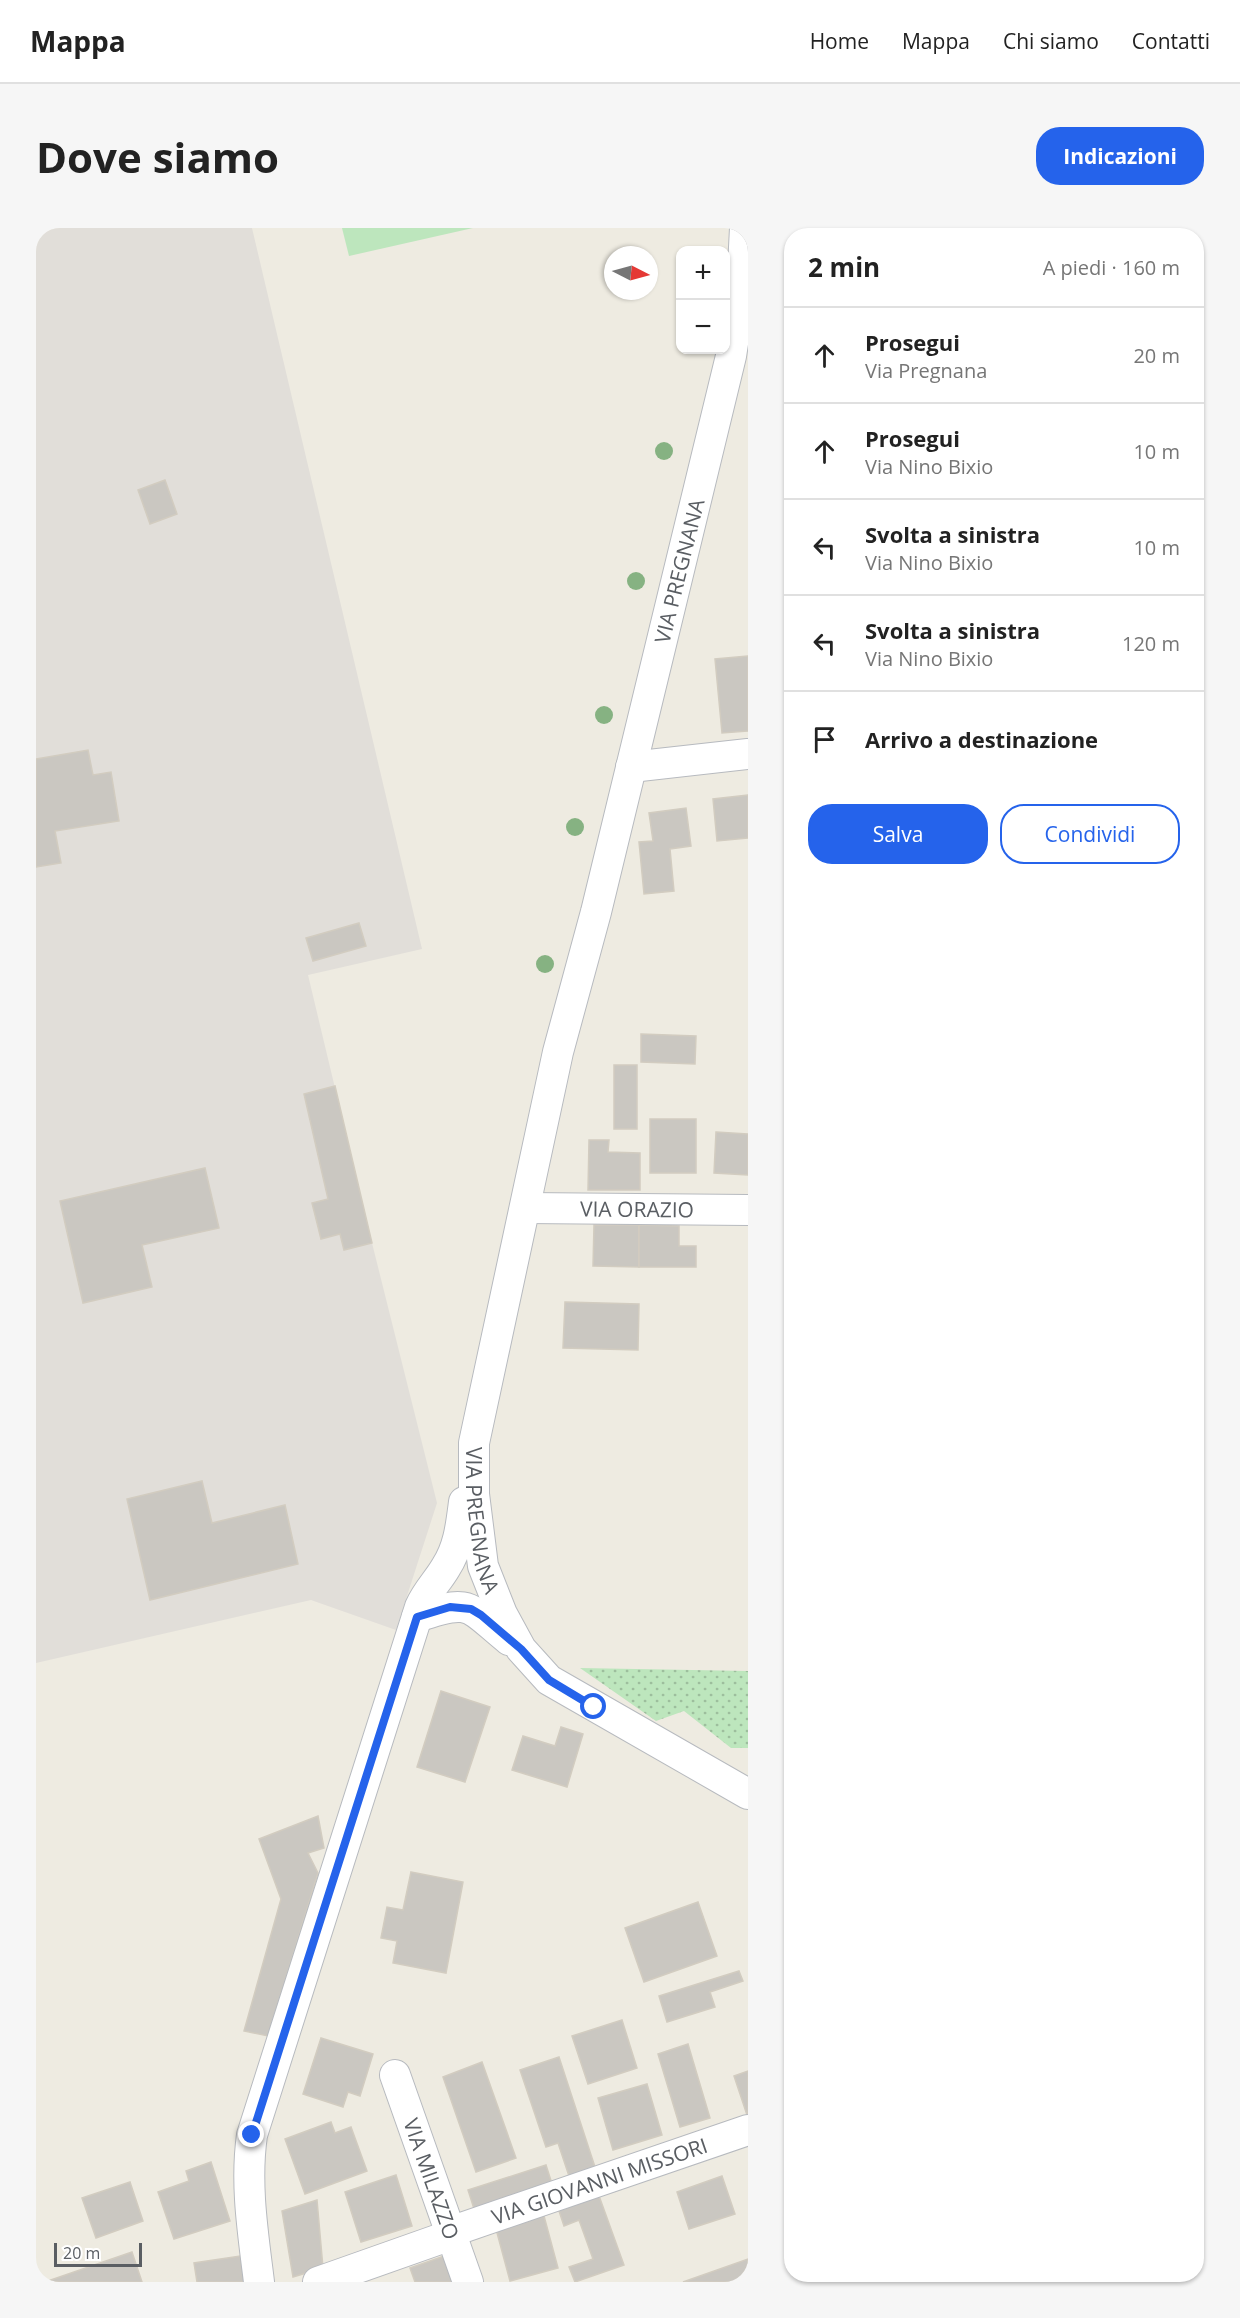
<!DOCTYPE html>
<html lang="it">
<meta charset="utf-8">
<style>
body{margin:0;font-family:"Open Sans",sans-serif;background:#f6f6f6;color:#222}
.controls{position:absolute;right:18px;top:18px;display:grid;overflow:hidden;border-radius:12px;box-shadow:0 2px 4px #0004}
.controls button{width:54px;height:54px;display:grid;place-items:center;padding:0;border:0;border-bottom:2px solid #e0e0e0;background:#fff;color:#222;font:30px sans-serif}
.compass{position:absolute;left:568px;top:18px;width:54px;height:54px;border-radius:50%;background:#fff;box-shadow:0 2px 4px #0004;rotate:96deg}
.scale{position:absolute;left:18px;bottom:15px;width:88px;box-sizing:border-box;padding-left:6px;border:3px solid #5a5e63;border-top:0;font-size:16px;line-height:21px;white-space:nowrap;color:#5a5e63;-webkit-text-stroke:4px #fff;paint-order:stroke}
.stop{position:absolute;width:18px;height:18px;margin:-14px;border:4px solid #2563eb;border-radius:50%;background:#fff}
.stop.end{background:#2563eb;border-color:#fff;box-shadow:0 2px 6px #0008}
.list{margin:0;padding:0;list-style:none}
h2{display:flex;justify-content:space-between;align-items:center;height:78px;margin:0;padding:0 24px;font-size:26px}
h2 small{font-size:20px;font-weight:400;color:#767676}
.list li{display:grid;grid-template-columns:39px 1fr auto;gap:18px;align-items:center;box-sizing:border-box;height:96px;padding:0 24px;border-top:2px solid #e0e0e0}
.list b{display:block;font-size:22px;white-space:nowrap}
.list p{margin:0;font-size:20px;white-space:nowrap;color:#767676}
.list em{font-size:20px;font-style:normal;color:#767676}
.actions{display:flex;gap:12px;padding:18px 24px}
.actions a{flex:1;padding:14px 0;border:2px solid #2563eb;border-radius:24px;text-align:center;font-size:21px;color:#2563eb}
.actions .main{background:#2563eb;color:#fff}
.icon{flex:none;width:33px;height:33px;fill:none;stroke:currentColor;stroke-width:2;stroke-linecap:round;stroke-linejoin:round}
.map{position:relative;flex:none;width:712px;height:2054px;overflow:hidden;border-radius:24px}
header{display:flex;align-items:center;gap:36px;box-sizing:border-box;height:84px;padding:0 30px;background:#fff;border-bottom:2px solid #e0e0e0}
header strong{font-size:28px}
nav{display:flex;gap:33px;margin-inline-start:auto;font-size:21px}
.intro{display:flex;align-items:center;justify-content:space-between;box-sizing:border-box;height:144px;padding:0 36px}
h1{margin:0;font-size:42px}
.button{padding:15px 27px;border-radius:24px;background:#2563eb;color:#fff;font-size:21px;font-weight:700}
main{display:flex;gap:36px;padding:0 36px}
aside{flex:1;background:#fff;border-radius:24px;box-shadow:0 2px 4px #0004}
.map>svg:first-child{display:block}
</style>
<header>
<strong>Mappa</strong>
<nav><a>Home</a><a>Mappa</a><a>Chi siamo</a><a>Contatti</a></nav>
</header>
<div class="intro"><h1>Dove siamo</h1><a class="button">Indicazioni</a></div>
<main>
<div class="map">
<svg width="712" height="2054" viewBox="0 0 712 2054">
<defs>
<pattern id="grass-dots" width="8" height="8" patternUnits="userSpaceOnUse" patternTransform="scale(1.5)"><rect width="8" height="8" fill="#bde6bd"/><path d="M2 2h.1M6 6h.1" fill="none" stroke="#9dbe9d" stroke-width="1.8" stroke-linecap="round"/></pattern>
</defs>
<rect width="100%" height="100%" fill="#eeebe1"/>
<polygon fill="#e1ded9" points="0,0 216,0 386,721 272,747 336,1015 401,1275 360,1402 275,1372 0,1435"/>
<polygon fill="url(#grass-dots)" points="544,1440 712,1443 712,1520 695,1520 648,1483 620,1493"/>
<polygon fill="#bde6bd" points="306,0 437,0 313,28"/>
<g fill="#cac7c1" stroke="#d2ccc0" stroke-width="1.5">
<polygon points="129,252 141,286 114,296 102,262"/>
<polygon points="712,428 712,503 686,505 679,431"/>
<polygon points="52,522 57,547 75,544 83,593 19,603 25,635 0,639 0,531"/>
<polygon points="712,567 712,610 681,613 677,571"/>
<polygon points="650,580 655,618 634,621 638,663 608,666 603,614 617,613 613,585"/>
<polygon points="323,695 330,718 277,733 270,710"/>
<polygon points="605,806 660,808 659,836 605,834"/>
<rect x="578" y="837" width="23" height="64"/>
<polygon points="299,858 336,1015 308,1022 304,1006 285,1011 276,975 292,971 268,866"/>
<rect x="614" y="891" width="46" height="54"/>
<polygon points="680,904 712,906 712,947 678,945"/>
<polygon points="553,912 573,912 572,924 604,925 604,962 552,962"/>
<polygon points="169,940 183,1000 106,1017 116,1059 47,1075 24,973"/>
<polygon points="558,997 603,997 603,1039 557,1038"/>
<polygon points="603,997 643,998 643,1018 660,1018 660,1039 603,1039"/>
<polygon points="529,1074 603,1076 602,1122 527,1120"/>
<polygon points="166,1253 176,1295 249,1277 262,1336 114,1372 91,1271"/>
<polygon points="405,1463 454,1479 429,1554 381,1539"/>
<polygon points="525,1499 547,1506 531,1559 476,1542 487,1508 519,1518"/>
<polygon points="282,1588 288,1620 272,1625 282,1645 232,1808 208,1803 245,1671 223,1611"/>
<polygon points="375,1644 427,1654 410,1745 357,1735 361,1713 345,1710 351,1679 367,1682"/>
<polygon points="662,1674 681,1728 608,1754 589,1700"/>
<polygon points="703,1743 707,1753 674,1764 679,1779 631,1794 623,1768"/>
<polygon points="586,1792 601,1840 552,1856 536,1808"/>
<polygon points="285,1810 337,1826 324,1868 312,1864 307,1879 267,1866"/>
<polygon points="652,1816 674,1890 644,1899 622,1826"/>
<polygon points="523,1829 560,1942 534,1951 522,1915 510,1919 484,1842"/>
<polygon points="446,1834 480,1930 440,1944 407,1849"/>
<polygon points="712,1843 712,1890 698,1848"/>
<polygon points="611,1856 626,1907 577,1922 562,1870"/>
<polygon points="295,1894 299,1905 315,1899 331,1943 269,1966 249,1911"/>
<polygon points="175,1934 194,1993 138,2011 122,1964 153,1953 150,1943"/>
<polygon points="510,1937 518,1962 440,1987 432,1962"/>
<polygon points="360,1947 376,1998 325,2014 309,1964"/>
<polygon points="686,1948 699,1986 653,2001 641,1964"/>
<polygon points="94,1954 107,1993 60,2010 46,1970"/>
<polygon points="562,1965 588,2037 539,2054 533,2039 557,2031 543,1992 528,1998 522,1980"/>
<polygon points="281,1972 287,2040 257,2049 246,1983"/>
<polygon points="508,1988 522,2040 474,2053 460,2001"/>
<polygon points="96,2024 106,2054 9,2054"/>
<polygon points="414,2026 423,2054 379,2054 374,2040"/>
<polygon points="204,2028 209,2054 161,2054 158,2035"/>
<polygon points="712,2031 712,2054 647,2054"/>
</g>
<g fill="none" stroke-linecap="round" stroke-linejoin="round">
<g stroke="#b7babf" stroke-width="32">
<g id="minor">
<path id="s1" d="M709,0L706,58L695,128L560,684L522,824L438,1215V1266L447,1338L466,1386L485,1421L513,1452L712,1566"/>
<polyline points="595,539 712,526"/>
<path id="s2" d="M490,980L712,982"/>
<path d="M381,1389C436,1370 431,1378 473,1412"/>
<path id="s3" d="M359,1847L432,2054"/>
<path id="s4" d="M414,2004L712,1902"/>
<path d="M223,2054C217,2005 209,1956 216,1907L384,1379C391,1363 402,1353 410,1339C423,1319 425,1297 428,1274"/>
<polyline points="282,2054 415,2007"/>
</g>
</g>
<use href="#minor" stroke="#fff" stroke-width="30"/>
</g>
<g fill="#86b282">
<circle cx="628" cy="223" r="9"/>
<circle cx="600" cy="353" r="9"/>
<circle cx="568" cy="487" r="9"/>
<circle cx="539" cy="599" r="9"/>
<circle cx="509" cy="736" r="9"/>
</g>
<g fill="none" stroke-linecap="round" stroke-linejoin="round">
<polyline stroke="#2563eb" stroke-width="8" points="216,1907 381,1389 414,1379 435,1381 445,1387 485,1421 513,1452 558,1479"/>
</g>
<g text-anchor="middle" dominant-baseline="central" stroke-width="6" stroke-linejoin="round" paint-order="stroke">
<g font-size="21" fill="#5a5e63" stroke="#fff">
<text transform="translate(643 343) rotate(-76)">VIA PREGNANA</text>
<text stroke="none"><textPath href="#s2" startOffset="111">VIA ORAZIO</textPath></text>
<text stroke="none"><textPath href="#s1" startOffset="1324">VIA PREGNANA</textPath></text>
<text stroke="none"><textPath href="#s3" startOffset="110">VIA MILAZZO</textPath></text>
<text stroke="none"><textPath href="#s4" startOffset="158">VIA GIOVANNI MISSORI</textPath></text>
</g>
</g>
</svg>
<div class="controls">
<button>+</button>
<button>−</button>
</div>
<svg class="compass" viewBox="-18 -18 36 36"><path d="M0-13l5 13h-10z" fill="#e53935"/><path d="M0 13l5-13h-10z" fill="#767676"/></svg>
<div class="scale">20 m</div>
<div class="stop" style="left:558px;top:1479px"></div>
<div class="stop end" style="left:216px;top:1907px"></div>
</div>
<aside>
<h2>2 min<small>A piedi · 160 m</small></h2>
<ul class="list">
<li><svg class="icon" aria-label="ahead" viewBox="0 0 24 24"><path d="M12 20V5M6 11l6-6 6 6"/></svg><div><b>Prosegui</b><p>Via Pregnana</p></div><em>20 m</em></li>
<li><svg class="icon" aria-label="ahead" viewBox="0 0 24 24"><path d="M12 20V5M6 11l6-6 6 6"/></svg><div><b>Prosegui</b><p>Via Nino Bixio</p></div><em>10 m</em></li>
<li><svg class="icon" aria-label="left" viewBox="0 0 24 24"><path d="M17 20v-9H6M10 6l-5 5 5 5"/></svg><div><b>Svolta a sinistra</b><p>Via Nino Bixio</p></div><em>10 m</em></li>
<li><svg class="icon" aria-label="left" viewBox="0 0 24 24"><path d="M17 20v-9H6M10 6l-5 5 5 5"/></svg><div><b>Svolta a sinistra</b><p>Via Nino Bixio</p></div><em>120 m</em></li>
<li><svg class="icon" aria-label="arrive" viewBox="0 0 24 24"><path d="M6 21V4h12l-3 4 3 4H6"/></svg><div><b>Arrivo a destinazione</b></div></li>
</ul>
<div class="actions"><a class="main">Salva</a><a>Condividi</a></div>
</aside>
</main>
